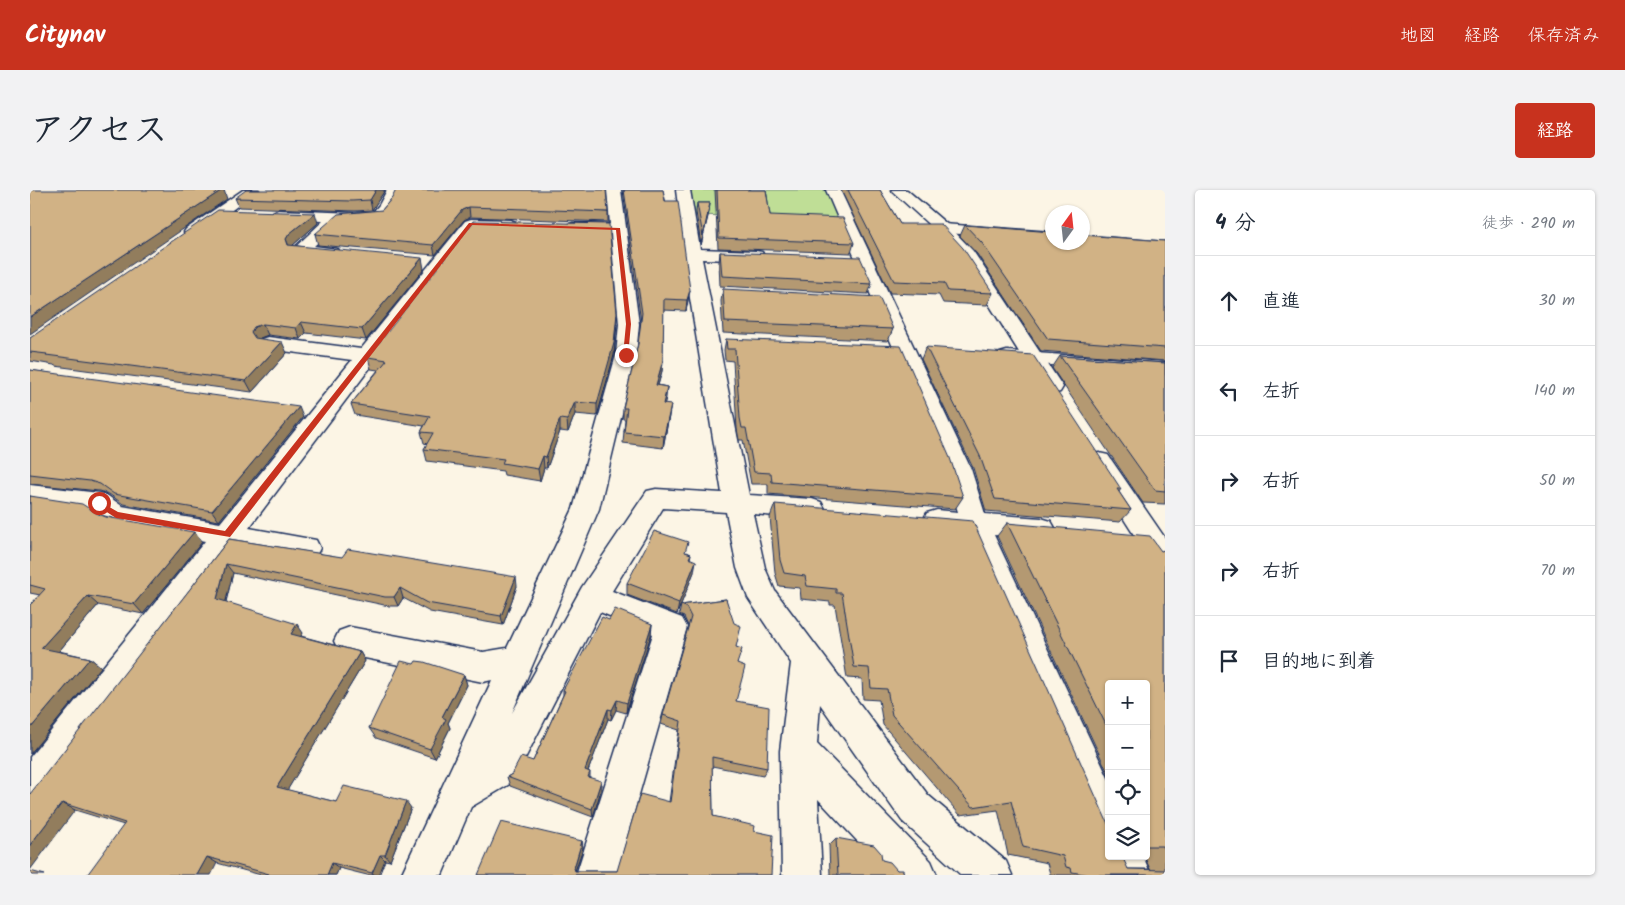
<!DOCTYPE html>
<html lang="ja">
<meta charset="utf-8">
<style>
body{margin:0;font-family:Kalam,"Klee One",sans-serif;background:#f2f2f3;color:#1f2937}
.controls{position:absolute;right:15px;bottom:15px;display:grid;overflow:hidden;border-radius:5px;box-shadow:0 1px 4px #0004}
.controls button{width:45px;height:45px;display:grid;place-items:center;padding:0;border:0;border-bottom:1px solid #e0e1e3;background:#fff;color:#1f2937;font:25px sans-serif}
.compass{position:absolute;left:1015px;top:15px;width:45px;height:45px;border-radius:50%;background:#fff;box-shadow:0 1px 4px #0004;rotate:15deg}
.stop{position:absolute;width:15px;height:15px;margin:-11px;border:4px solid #c8321e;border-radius:50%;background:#fff}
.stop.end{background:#c8321e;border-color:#fff;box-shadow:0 1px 5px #0008}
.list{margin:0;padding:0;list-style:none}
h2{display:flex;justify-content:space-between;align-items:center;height:65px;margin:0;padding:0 20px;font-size:21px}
h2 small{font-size:16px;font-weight:400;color:#747a83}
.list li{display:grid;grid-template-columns:32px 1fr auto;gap:15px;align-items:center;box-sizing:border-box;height:90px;padding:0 20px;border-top:1px solid #e0e1e3}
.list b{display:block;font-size:19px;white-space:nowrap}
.list em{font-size:16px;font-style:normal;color:#747a83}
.icon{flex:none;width:28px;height:28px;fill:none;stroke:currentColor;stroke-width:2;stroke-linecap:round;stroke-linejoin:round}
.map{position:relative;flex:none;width:1135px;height:685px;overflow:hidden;border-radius:5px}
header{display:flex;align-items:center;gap:30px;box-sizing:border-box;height:70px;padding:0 25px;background:#c8321e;color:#fff}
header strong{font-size:24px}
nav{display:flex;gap:28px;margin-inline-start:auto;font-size:18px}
.intro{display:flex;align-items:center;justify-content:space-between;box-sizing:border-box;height:120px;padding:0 30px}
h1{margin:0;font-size:35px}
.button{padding:12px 22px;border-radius:5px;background:#c8321e;color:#fff;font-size:18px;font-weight:700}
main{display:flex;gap:30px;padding:0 30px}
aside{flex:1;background:#fff;border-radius:5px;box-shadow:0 1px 4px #0004}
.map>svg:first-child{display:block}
</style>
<header>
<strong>Citynav</strong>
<nav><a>地図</a><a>経路</a><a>保存済み</a></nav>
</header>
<div class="intro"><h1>アクセス</h1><a class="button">経路</a></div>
<main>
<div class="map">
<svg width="1135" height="685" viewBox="0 0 1135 685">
<rect width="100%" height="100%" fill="#fcf5e5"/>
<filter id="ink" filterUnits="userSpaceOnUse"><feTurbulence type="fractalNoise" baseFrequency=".02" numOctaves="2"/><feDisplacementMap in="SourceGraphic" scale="10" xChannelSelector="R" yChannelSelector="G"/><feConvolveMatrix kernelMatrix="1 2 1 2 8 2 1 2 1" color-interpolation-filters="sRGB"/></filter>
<g filter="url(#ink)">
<polygon fill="#bfde96" stroke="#6d867a" points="660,0 796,0 808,29 665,25"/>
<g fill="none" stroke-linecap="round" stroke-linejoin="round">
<g stroke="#1b2f5e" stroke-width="3">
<g id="minor">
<polygon points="213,0 229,0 168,45 156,45 154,42 156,39"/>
<path d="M357,0H371L363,17L353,29L325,33L310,32L284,56L308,59L310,63L308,67C295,70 277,67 264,64L262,60L293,31L248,30L243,28L240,25L243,22L248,20L325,23L343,22L349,15Z"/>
<polygon points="577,0 591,0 609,134 606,165 569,319 482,523 552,397 617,301 626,299 692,303 659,102 646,0 660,0 670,59 726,61 732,62 734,66 732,70 726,71 672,69 719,305 782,309 791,312 795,319 791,326 782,329 723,324 735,378 745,401 898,605 976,671 982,685 931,685 872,631 790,514 787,554 901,671 907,685 859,685 788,609 792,685 752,685 750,561 761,473 718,408 707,378 696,322 633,318 582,401 652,428 657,437 586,685 546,685 623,444 570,422 483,592 441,617 412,685 371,685 462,490 453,492 320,465 309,461 304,451 309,441 320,437 453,462 477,458 543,319 586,165 589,134 581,44 543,43 537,41 535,38 537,35 543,33 580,34"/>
<polygon points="796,0 810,0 941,279 955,324 1011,328 1021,331 1025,338 1021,345 1011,348 964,345 1079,590 1079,666 1113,666 1121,685 1081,685 1073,666 1078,653 1065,648 935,342 907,340 897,337 893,330 897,323 907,320 928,322 915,279"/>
<polygon points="441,29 480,30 486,32 488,35 486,38 480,40 445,39 219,338 286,350 290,358 286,366 276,369 205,356 13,609 0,615 0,567 175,351 85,335 76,332 62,322 0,313 0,295 69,303 78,306 92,316 190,333 322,170 238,159 231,157 228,153 231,149 238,147 331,159 435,31"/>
<polygon points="913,34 1022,42 1022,52 907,42 905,39 907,36"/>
<polygon points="977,161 1135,172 1135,184 970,171 967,167 970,163"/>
</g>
</g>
<g stroke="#1b2f5e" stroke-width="3">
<g id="tertiary">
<polygon points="861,0 877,0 919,36 943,61 1033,197 1030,202 1022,204 1014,202 930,68 907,42"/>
<polygon points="1069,263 1078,265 1135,348 1135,381 1125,378 1057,271 1060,265"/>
</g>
</g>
<use href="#minor" fill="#fcf5e5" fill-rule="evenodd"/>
<use href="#tertiary" fill="#fcf5e5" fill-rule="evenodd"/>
</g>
<g fill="#b49972" stroke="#1b2f5e">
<polygon points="355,0 342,20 325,21 209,17 205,8"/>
<polygon points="593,0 633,0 658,110 656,121 633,120 633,170 632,181 628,195 637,197 634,214 639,226 633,258 593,253 595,229 593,229 593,218 608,154 611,132"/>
<polygon points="685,0 736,0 740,25 824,53 821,63 688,58"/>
<polygon points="811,0 850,0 870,34 963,103 957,115 913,113 909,105 860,103"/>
<polygon points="362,8 578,22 578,32 440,27 434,30 405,65 288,55 285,44 352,20"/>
<polygon points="667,13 680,13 679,22 671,55 666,22"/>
<polygon points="288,33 263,55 394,79 336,150 276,143 270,149 238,145 230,148 257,163 222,202 25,176 24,175 0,171 0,148"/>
<polygon points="935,35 1135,51 1135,171 1011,161 947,64 930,46"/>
<polygon points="690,62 842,94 838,104 690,96 689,72"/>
<polygon points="693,99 863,139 858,151 693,143 691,111"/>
<polygon points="587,134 584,165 567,226 545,224 538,242 530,241 517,278 514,278 510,291 474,285 473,281 397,271 394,259 397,254 394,253 391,242 394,236 325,225 321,214 348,180 341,179 338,167"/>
<polygon points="696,149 933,307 925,319 738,304 738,294 721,294 713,250 709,250 707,239 703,171 695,170 694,160"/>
<polygon points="896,157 1091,299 1089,302 1101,320 1090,332 956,321 943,278 891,169"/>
<polygon points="1030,166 1135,173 1135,314 1113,313 1022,178"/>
<polygon points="0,180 273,227 189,331 93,314 79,304 69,301 0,294"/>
<polygon points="0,306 172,352 113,424 68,415 29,461 60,468 71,477 0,564 0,415 10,405 0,403"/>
<polygon points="745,314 1098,679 1120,679 1114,666 1116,666 1116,494 1079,494 1079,585 967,346 977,333 1135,362 1135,685 1023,685 1020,684 1017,673 978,665 968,620 930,625 853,535 849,510 833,509 832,489 817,488 805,415 800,415 800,412 771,409 770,398 749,396 745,383 740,327"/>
<polygon points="199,349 487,396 473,435 400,422 373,408 368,416 359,416 203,383 196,412 273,443 271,446 330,462 335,471 257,600 306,612 381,618 360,671 355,670 349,685 337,685 309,678 306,685 231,685 187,673 94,635 45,620 1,604"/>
<polygon points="657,362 661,364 660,369 664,382 647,424 597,405 597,393"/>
<polygon points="696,409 706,457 707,474 706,511 737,578 733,586 682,576 683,626 724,641 741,685 448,685 552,651 553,658 545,681 587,681 639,612 649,540 631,534 633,525 658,436 654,427 649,425 651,415"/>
<polygon points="579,430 622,434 621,445 596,523 586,520 581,530 578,529 558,581 560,582 560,588 571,600 563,627 480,596 477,587 503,571 533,505 533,500"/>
<polygon points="384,474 434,485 437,495 418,533 420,538 405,568 346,548 339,538"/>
<polygon points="806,648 867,680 874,685 800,685 799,655"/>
</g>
<g fill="#927d5d" stroke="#1b2f5e">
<polygon points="192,0 194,0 197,9 0,144 0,127"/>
<polygon points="346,0 355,0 342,20 340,10"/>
<polygon points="680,13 679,22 671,55 673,46"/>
<polygon points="439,17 440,27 434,30 405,65 403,55 432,20"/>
<polygon points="285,23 288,33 263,55 260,59 256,49 259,44"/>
<polygon points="392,68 394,79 336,150 332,139"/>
<polygon points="660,100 658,110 656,121 657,110"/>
<polygon points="587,123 584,165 567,226 567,214"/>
<polygon points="271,132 276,143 270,149 266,138"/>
<polygon points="233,134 238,145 230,148 226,153 221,142 224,137"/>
<polygon points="252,152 257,163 222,202 216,191"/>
<polygon points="633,170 632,181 625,206 626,195"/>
<polygon points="637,197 636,208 632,225 633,214"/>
<polygon points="545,212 545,224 538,242 537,230"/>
<polygon points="641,215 639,226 633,258 634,246"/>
<polygon points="269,217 273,227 189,331 182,321"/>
<polygon points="530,229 530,241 517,278 516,267"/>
<polygon points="513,266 514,278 510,291 508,279"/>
<polygon points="164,342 172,352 113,424 104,414"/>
<polygon points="666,371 664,382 647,424 649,413"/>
<polygon points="196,374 203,383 194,418 187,409"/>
<polygon points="486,387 487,396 473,435 471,426"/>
<polygon points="370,398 373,408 368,416 364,407"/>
<polygon points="58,406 68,415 24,467 11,458"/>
<polygon points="267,434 273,443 267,452 261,444"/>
<polygon points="622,434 621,445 596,523 597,513"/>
<polygon points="330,462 335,471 255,604 247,597"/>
<polygon points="60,468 71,477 0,564 0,539"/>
<polygon points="434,485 437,495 418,533 420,538 405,568 400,559 412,527"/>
<polygon points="587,510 586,520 581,530 582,520"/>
<polygon points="578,519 578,529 555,589 555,580"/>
<polygon points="571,591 571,600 563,627 562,619"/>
<polygon points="376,611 381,618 360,671 355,665"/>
<polygon points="32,613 45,620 0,680 0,655"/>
<polygon points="552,651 553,658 544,684 544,678"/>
<polygon points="350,665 355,670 349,685 345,685 342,683"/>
<polygon points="177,667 187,673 181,685 167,685"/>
<polygon points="302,673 309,678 306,685 297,685"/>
</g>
<g fill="#d1b285" stroke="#1b2f5e">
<polygon points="0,0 192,0 0,127"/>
<polygon points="216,0 346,0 340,10 322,11 205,8"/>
<polygon points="366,0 576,0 578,22 439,17 432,20 403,55 285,44 308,24 352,20 362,8"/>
<polygon points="594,0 633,0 635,11 648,11 660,100 657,110 634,109 633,170 626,195 637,197 633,214 641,215 634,246 594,242 597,218 593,218 608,154 612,123"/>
<polygon points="687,0 736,0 740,25 813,28 824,53 689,48"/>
<polygon points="818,0 850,0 870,34 911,34 933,58 963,103 918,101 914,93 864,91"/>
<polygon points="667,13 680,13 673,46"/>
<polygon points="188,20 285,23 259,44 256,49 258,55 392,68 332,139 271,132 266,138 233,134 224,137 221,142 225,148 252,152 216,191 16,165 17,164 0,162 0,148"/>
<polygon points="444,31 579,34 587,123 584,153 567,214 545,212 537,230 530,229 516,267 513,266 508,279 472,273 474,269 394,259 403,243 391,242 400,226 321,214 357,170 338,167"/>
<polygon points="935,35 1022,42 1022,52 1052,52 1052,45 1135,51 1135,158 1018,149 952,53"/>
<polygon points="690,62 830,67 842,94 692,86"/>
<polygon points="693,99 849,107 863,139 695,132"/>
<polygon points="696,149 871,156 920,268 933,307 742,292 741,283 724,282 716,238 712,238 710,228 705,159 697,159"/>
<polygon points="896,157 1003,165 1091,299 1087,299 1101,320 965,309 950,266"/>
<polygon points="1030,166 1135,173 1135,301 1125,300"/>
<polygon points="0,180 269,217 182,321 84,304 70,294 60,291 0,284"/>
<polygon points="0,306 52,314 66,323 76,327 164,342 104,414 58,406 11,458 60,468 0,539 0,415 15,399 0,395"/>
<polygon points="745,314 943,331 1079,636 1079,666 1092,666 1098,679 1135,680 1135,685 1060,685 1042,682 1041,678 1036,677 1033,666 993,657 981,611 943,617 862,525 857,499 841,498 839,478 824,477 812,403 806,403 806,399 777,396 775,386 754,383 750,370"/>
<polygon points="977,333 1120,346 1131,361 1134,360 1135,362 1135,662 1132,656 1116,656 1116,494 1079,494 1079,541"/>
<polygon points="624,341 658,352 655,362 661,364 659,368 666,371 649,413 597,393"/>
<polygon points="199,349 312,367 318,359 486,387 471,426 397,413 370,398 364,407 355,407 196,374 187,409 267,434 261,444 330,462 247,597 306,612 314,596 376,611 355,665 350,665 342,683 302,673 297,685 239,685 239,684 177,667 167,685 57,685 95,633 32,613 0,655 0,604"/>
<polygon points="696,409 704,433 711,436 706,457 712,459 707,474 715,477 706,511 739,517 737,578 682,567 683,626 725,636 724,641 743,645 741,685 448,685 471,632 552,651 544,678 545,681 587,681 610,604 640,612 651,531 633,525 661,427 656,417 651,415"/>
<polygon points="585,419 622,434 597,513 587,510 582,520 578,519 555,580 560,582 558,587 571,591 562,619 477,587 482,584 491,567 503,571 535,501 533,500 572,427 579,430"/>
<polygon points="371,471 384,474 386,471 394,472 434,485 412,527 416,529 400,559 339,538"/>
<polygon points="806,648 844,655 851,663 852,670 860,672 867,680 873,680 874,685 808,685"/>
<polygon points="0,681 15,685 0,685"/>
</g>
</g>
<polygon fill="#c8321e" points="439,33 590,38 601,134 598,166 593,165 596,134 586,40 442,35 200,347 86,328 66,315 65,313 69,311 88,322 195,341"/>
</svg>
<div class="controls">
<button>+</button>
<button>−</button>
<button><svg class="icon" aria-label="locate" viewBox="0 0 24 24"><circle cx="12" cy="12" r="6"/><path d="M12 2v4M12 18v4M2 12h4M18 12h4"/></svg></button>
<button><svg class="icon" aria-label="layers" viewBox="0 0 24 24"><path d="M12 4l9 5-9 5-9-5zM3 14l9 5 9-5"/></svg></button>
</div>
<svg class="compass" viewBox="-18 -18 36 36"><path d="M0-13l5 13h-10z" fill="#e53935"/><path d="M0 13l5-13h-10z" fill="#747a83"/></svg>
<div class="stop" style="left:69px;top:313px"></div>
<div class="stop end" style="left:596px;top:165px"></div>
</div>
<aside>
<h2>4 分<small>徒歩 · 290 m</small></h2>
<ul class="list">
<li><svg class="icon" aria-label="ahead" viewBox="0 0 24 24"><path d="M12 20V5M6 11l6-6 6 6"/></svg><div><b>直進</b></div><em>30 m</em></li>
<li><svg class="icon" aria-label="left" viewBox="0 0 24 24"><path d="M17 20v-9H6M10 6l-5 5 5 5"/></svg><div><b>左折</b></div><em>140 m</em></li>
<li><svg class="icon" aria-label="right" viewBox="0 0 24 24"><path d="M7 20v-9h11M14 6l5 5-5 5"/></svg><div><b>右折</b></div><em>50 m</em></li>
<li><svg class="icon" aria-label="right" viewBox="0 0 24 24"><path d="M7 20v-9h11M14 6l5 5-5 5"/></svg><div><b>右折</b></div><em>70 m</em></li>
<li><svg class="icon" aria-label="arrive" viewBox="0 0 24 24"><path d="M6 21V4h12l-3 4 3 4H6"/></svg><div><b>目的地に到着</b></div></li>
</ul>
</aside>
</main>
